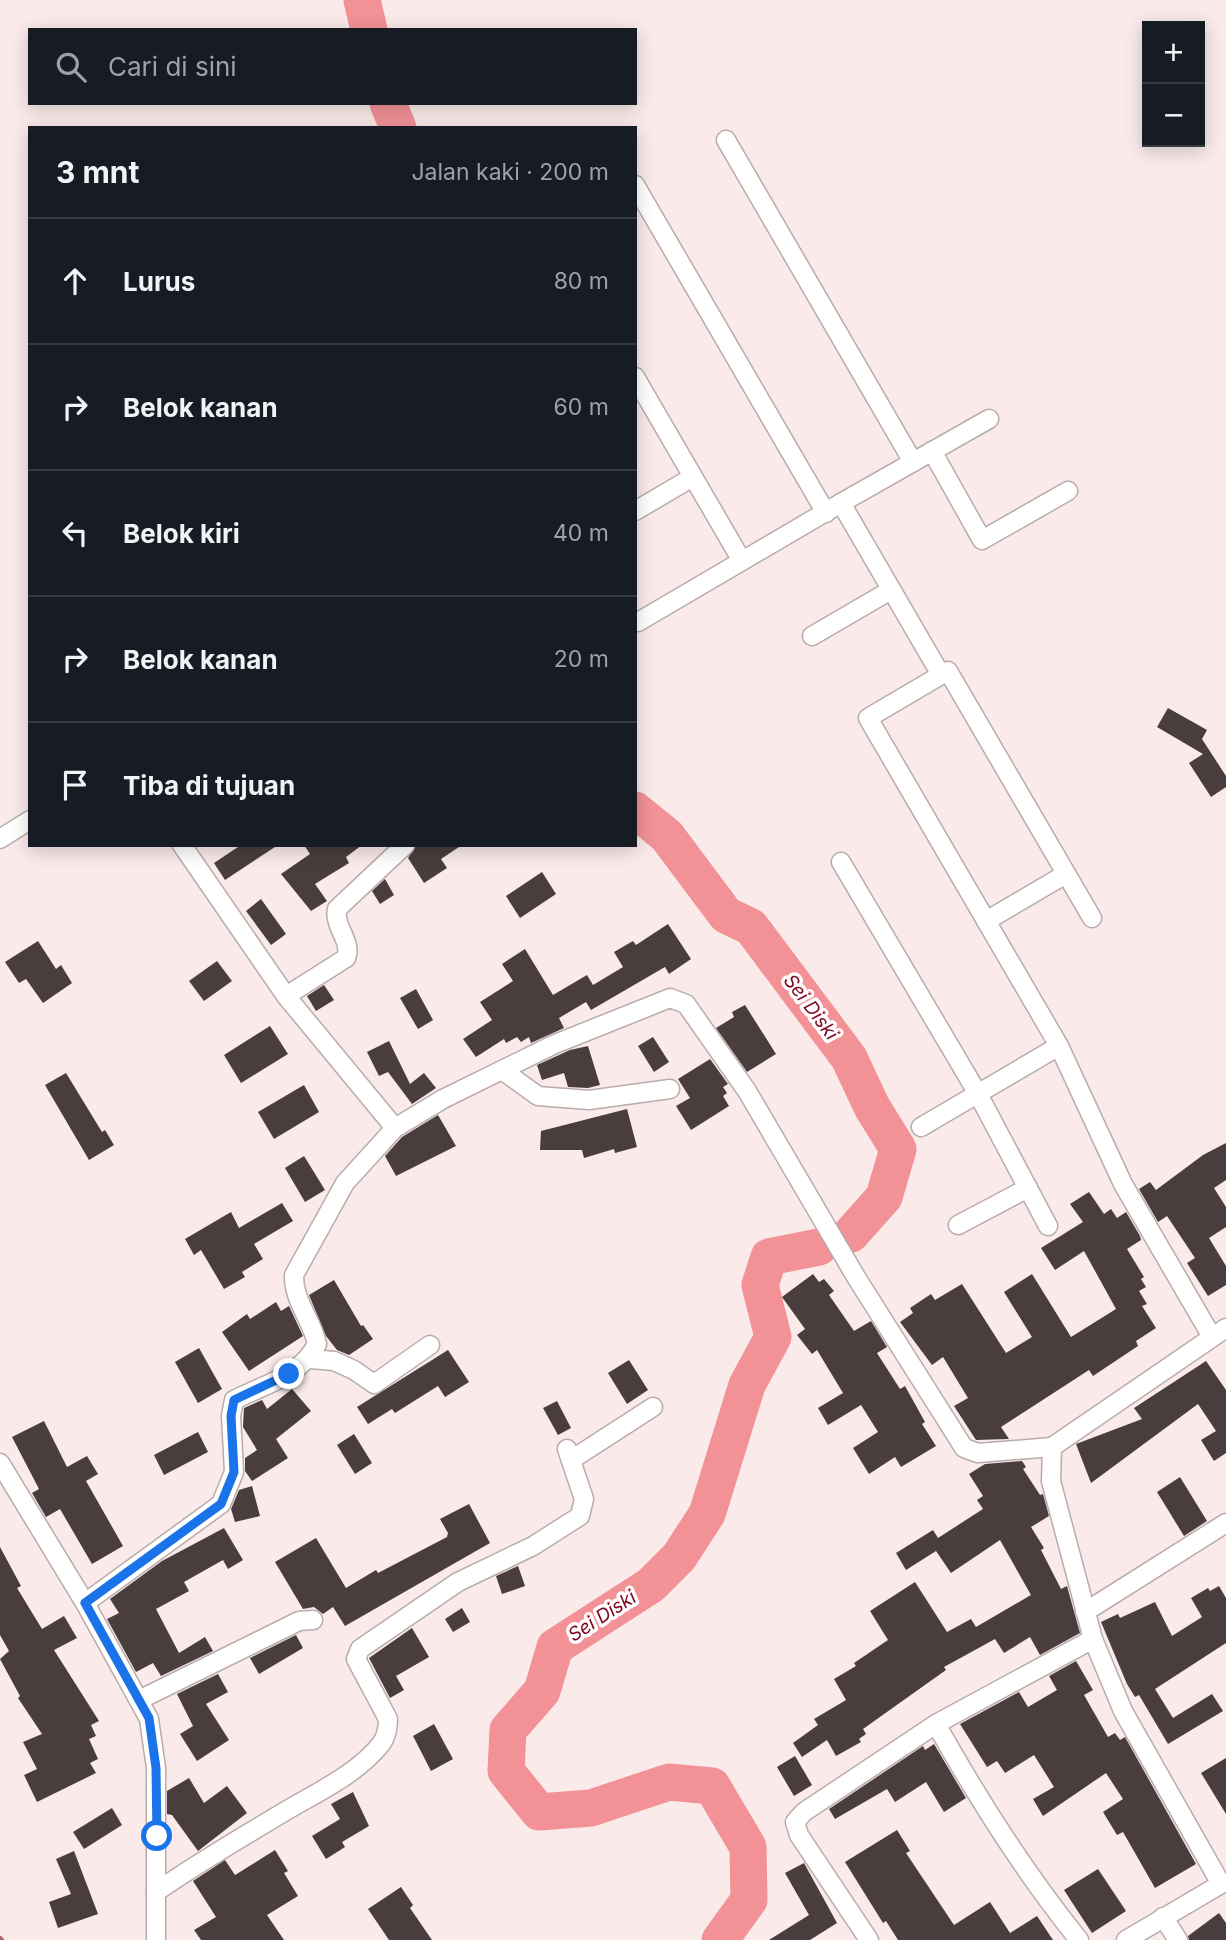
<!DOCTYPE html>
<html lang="id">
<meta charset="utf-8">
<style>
body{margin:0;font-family:Inter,sans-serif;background:#242831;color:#f1f3f6}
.controls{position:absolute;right:21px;top:21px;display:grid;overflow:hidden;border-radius:0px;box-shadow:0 4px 18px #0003}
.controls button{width:63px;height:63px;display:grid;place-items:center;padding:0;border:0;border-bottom:2px solid #363941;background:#171b24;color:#f1f3f6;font:35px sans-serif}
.stop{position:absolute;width:21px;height:21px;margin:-16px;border:5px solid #1a73e8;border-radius:50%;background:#fff}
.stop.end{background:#1a73e8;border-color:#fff;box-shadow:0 2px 7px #0008}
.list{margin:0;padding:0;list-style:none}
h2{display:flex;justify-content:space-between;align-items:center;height:91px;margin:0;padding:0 28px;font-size:30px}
h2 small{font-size:23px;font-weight:400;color:#9ea1a6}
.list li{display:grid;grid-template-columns:46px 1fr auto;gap:21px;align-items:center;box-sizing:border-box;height:126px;padding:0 28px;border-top:2px solid #363941}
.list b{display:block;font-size:26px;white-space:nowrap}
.list em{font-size:23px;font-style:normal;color:#9ea1a6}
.icon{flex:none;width:38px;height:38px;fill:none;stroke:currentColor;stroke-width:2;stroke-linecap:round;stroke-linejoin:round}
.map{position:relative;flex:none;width:1226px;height:1940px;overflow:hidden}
.search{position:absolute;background:#171b24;box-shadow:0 4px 18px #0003;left:28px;top:28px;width:609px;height:77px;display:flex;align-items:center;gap:18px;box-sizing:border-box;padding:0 24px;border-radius:0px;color:#9ea1a6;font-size:26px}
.panel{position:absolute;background:#171b24;box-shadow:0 4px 18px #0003;left:28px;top:126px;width:609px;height:721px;border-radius:0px}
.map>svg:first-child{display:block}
</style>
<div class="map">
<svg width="1226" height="1940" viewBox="0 0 1226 1940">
<rect width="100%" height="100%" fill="#faeaea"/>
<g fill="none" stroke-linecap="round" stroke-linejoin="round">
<polyline stroke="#af696d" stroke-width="6" points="0,1939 1,1940"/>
<g stroke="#f29196" stroke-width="37">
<polyline points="362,0 369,30"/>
<polyline points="388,103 398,128"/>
<polyline points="635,810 667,836 726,915 751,927 849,1058 872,1107 898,1149 884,1197 851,1234"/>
<polyline points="720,1940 749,1900 748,1847 712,1786 669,1782 591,1808 539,1812 506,1771 508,1730 542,1691 555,1647 651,1585 679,1557 707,1514 747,1385 773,1337 760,1285 769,1257 819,1247"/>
</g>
</g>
<g fill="#493d3d">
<polygon points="1168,708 1207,730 1202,739 1226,776 1226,787 1211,797 1189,763 1203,754 1157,727"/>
<polygon points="241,845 278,845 225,880 214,863"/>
<polygon points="304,845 362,845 346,857 349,863 315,884 327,901 311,911 281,874 310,854"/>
<polygon points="416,845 462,845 441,859 447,868 424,883 408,858"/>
<polygon points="542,872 556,894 520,918 506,896"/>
<polygon points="385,879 394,895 380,904 372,891"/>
<polygon points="261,899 286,934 271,945 246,911"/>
<polygon points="668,924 691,959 669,974 665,967 591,1010 586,1002 559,1018 564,1028 531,1043 529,1037 521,1042 517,1037 506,1043 504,1039 476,1057 463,1039 492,1020 480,1002 513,981 502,964 525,949 553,995 587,975 593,985 623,967 614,952 633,941 636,945"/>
<polygon points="38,941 56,969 61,965 72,983 43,1003 26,979 19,983 5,962"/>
<polygon points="217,961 232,981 204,1001 189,981"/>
<polygon points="324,985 334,1000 316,1011 307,996"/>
<polygon points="416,989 433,1020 418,1029 400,998"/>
<polygon points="745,1005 776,1054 747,1072 716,1028 734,1017 732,1012"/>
<polygon points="270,1026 288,1054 241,1083 224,1055"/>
<polygon points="653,1037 669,1062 654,1072 638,1046"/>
<polygon points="389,1041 410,1084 424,1073 436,1088 412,1104 388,1072 379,1076 367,1052"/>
<polygon points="588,1046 600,1085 588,1088 568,1087 564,1073 542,1080 537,1065 570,1050"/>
<polygon points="710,1059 728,1084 723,1087 727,1093 723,1096 729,1106 691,1130 676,1106 690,1098 678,1079"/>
<polygon points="66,1073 102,1132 105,1130 114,1145 89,1160 45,1085"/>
<polygon points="304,1085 319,1112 274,1139 258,1112"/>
<polygon points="627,1109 637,1147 615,1153 614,1149 584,1158 582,1150 540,1150 541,1131"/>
<polygon points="438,1115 456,1146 396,1176 385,1156 402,1137"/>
<polygon points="1226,1143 1226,1180 1214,1188 1226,1207 1226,1227 1209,1238 1226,1266 1226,1285 1208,1296 1187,1263 1195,1258 1167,1216 1158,1222 1139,1189 1150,1182 1156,1190 1203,1155"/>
<polygon points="304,1156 325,1190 305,1202 285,1168"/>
<polygon points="1089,1192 1104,1214 1111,1209 1117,1218 1126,1212 1140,1236 1141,1240 1127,1249 1144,1277 1141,1279 1146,1287 1139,1291 1147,1304 1142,1306 1156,1328 1136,1341 1138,1346 1093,1376 1089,1370 1001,1427 1009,1439 976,1440 954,1406 968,1398 943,1357 932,1365 900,1322 913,1313 910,1308 931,1294 935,1300 962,1284 1006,1353 1032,1337 1004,1292 1032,1274 1071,1337 1116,1309 1084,1251 1055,1270 1041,1248 1083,1222 1070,1204"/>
<polygon points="282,1203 293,1221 254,1244 263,1259 242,1272 245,1277 224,1289 201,1250 194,1255 185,1239 231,1212 239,1228"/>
<polygon points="813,1274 819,1282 824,1279 834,1291 829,1295 854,1331 871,1321 887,1347 877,1353 900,1389 905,1386 925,1422 922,1424 936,1446 901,1467 895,1457 869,1474 853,1448 878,1432 861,1405 828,1425 818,1408 843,1393 817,1350 812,1354 797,1335 805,1329 782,1297"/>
<polygon points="334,1280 361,1326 363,1325 373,1339 349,1355 337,1350 326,1336 309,1295"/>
<polygon points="276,1302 281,1311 289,1306 303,1336 249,1371 222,1332 247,1314 250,1319"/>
<polygon points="199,1348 222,1389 198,1403 175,1362"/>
<polygon points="448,1350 469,1382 445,1397 438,1386 395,1413 392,1409 368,1424 357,1407"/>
<polygon points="629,1360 648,1390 627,1404 608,1373"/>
<polygon points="1206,1361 1226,1390 1226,1453 1214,1461 1201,1440 1216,1431 1198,1404 1091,1483 1076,1444 1142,1419 1134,1408"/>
<polygon points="292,1389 311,1411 276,1439 288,1458 252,1481 245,1471 245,1458 257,1450 243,1427 244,1408 262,1400 267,1409"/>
<polygon points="557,1401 571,1428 558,1435 543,1408"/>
<polygon points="44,1421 67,1467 87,1456 98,1474 86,1481 123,1546 92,1564 60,1509 46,1517 32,1493 39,1489 12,1437"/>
<polygon points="198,1432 208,1452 164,1475 154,1455"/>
<polygon points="354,1434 372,1463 355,1474 337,1445"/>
<polygon points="1022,1461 1026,1467 1023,1469 1040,1495 1043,1494 1049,1516 1031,1527 1044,1548 1041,1550 1061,1589 1067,1586 1080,1633 1040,1655 1030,1637 1004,1653 995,1639 944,1667 946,1670 863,1729 866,1734 859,1739 861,1742 836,1756 827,1740 802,1757 793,1743 818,1725 814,1719 846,1700 834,1679 856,1666 854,1663 888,1640 870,1611 915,1582 947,1632 971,1619 976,1627 1031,1595 1000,1540 951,1573 936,1551 906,1570 896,1553 933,1530 938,1538 983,1509 977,1500 983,1496 969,1474 985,1464"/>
<polygon points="1180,1477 1207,1521 1184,1536 1157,1492"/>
<polygon points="252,1486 260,1516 235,1522 231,1509 239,1490"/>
<polygon points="469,1504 490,1543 345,1626 333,1607 323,1614 314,1607 303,1609 275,1562 316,1538 346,1588 376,1570 378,1573 447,1537 448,1533 440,1519"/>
<polygon points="224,1528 243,1560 228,1569 223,1560 184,1582 189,1591 156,1609 179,1653 205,1637 213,1651 161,1676 153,1663 136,1672 107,1619 119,1613 110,1599 162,1561"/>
<polygon points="0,1547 21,1586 17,1588 42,1629 64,1616 77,1638 54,1650 99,1721 91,1725 96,1736 89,1739 98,1759 90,1763 96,1773 37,1802 24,1775 37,1769 23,1742 42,1734 18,1698 20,1696 0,1659 9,1651 0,1635"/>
<polygon points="518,1566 525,1586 502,1594 496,1576"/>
<polygon points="1219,1586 1226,1598 1226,1643 1155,1689 1173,1718 1212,1694 1223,1711 1168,1744 1139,1695 1135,1697 1127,1684 1101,1622 1118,1614 1120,1618 1155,1602 1172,1636 1202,1617 1191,1598 1208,1588 1210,1591"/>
<polygon points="462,1608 470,1622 453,1632 445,1619"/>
<polygon points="412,1628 429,1657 396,1676 404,1690 390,1698 369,1658"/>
<polygon points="296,1635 303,1648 259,1674 250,1658"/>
<polygon points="1076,1661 1093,1690 1084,1695 1108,1737 1115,1733 1120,1740 1125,1737 1196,1864 1155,1888 1123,1832 1117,1835 1103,1812 1123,1799 1106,1773 1043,1816 1033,1799 1054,1787 1034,1755 1005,1773 997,1761 987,1767 960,1724 1019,1692 1028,1707 1057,1690 1049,1676"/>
<polygon points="218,1674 228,1692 206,1704 229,1740 197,1761 180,1734 193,1726 177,1694"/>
<polygon points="434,1724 453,1759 431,1771 413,1736"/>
<polygon points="934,1744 966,1798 944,1812 926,1782 895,1802 887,1789 835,1819 829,1809 923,1746 925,1750"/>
<polygon points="795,1756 812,1785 794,1796 777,1767"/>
<polygon points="1226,1758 1226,1814 1201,1773"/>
<polygon points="189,1778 204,1803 227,1786 247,1813 198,1851 172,1815 167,1814 167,1791"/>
<polygon points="353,1792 369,1826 342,1842 345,1847 326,1859 312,1836 340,1819 331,1804"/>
<polygon points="112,1808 122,1825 84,1849 73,1832"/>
<polygon points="897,1830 910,1851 906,1853 954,1925 990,1902 1010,1933 1037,1916 1053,1940 898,1940 886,1921 883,1923 845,1862"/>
<polygon points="275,1850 288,1871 284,1873 298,1896 267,1915 284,1940 201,1940 194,1930 216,1917 193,1881 225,1860 235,1875"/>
<polygon points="74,1851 98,1914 58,1928 49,1902 71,1894 56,1859"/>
<polygon points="804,1863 837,1923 810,1940 769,1940 809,1915 785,1873"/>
<polygon points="1098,1869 1126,1911 1092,1933 1064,1890"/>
<polygon points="401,1887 413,1905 410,1908 432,1940 389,1940 368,1909"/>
<polygon points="1219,1913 1226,1923 1226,1940 1189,1940 1188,1936"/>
</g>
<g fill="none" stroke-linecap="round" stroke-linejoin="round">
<g stroke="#baabac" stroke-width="21">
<g id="minor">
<polyline points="726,140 913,462"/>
<polyline points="635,185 826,513"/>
<polyline points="635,377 742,561"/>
<polyline points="932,451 982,540 1068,491"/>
<polyline points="841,503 989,419"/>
<polyline points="635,511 693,477"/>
<polyline points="638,622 841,503 941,675 948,671 1092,918"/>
<polyline points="812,636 891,590"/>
<polyline points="941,675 868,718 1059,1046 1123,1184 1212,1337"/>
<polyline points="0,839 30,820"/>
<polyline points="182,845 286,996 395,1128"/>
<polyline points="841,862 978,1094 1048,1226"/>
<polyline points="986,921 1066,874"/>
<path d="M286,996L346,958C353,942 333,926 337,909L405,845"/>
<polyline points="502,1070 538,1096 589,1100 670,1089"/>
<polyline points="921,1127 1059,1046"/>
<polyline points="958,1225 1028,1188"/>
<polyline points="310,1359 334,1361 354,1370 374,1384 430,1345"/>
<polyline points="571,1460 653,1407"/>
<polyline points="0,1463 85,1603 149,1719 156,1768 156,1940"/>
<path d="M85,1603L221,1504L234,1472L231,1416L234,1400C265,1384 301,1376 317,1344C312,1320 293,1300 294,1275L345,1183L395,1128L443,1099L555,1044L670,998L686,1004L747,1091L856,1277L964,1448L978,1453L1052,1447"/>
<polyline points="1085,1612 1226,1523"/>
<polyline points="139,1700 299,1621 313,1620"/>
<path d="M936,1724C978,1799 1025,1873 1079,1940"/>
<path d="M156,1892C199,1862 244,1836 289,1809C320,1791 358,1773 381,1744C387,1736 388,1728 388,1719L356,1659L360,1649L458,1582L533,1546L580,1516L584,1499L567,1449"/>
<polyline points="1163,1917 1178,1940"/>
<polyline points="869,1940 799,1835 795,1822 804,1812 936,1724 1093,1639"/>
<polyline points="1126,1940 1221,1884 1123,1711 1093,1639 1051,1481 1052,1447 1226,1328"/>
</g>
</g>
<use href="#minor" stroke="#fff" stroke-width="18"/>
</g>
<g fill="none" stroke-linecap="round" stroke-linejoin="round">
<polyline stroke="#1a73e8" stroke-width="9" points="157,1836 156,1768 149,1718 85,1603 221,1504 234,1472 231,1416 234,1400 289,1374"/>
</g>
<g text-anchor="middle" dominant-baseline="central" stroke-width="7" stroke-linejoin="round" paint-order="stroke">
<g font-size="19" font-style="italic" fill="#7d0524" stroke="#fff">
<text transform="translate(811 1007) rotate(53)">Sei Diski</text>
<text transform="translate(602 1616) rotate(-33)">Sei Diski</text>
</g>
</g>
</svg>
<div class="controls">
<button>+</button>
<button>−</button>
</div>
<div class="stop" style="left:157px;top:1836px"></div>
<div class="stop end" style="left:289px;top:1374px"></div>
<div class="search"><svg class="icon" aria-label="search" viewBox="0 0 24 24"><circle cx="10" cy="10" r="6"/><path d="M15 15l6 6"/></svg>Cari di sini</div>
<section class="panel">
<h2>3 mnt<small>Jalan kaki · 200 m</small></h2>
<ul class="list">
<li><svg class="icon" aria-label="ahead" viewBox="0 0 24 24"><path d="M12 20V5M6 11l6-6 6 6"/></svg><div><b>Lurus</b></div><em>80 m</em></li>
<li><svg class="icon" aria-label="right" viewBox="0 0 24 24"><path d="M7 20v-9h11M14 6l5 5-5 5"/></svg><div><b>Belok kanan</b></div><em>60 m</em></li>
<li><svg class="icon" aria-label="left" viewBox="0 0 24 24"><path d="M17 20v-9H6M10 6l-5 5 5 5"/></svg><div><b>Belok kiri</b></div><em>40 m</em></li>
<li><svg class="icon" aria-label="right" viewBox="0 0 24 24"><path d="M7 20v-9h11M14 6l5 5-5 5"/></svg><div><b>Belok kanan</b></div><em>20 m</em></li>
<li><svg class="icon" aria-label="arrive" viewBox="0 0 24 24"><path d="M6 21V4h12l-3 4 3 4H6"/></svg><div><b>Tiba di tujuan</b></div></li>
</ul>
</section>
</div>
